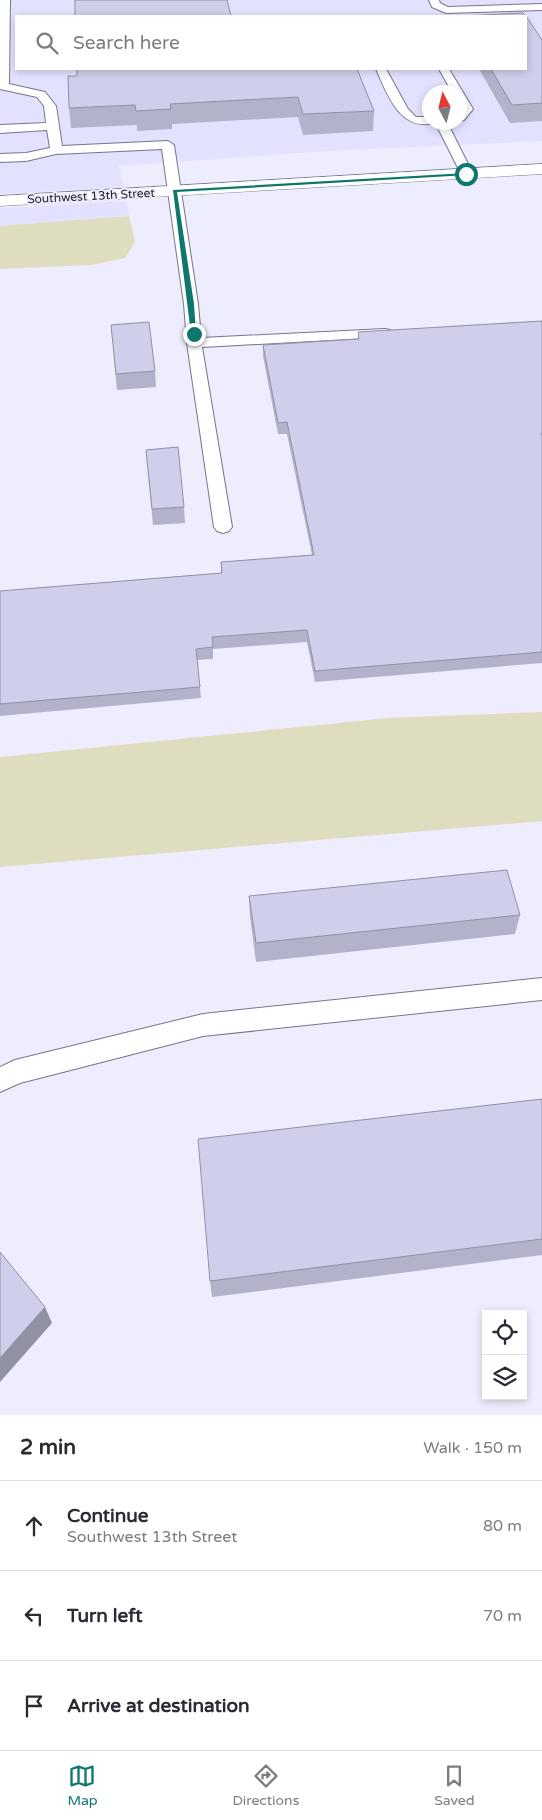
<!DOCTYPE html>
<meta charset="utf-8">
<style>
body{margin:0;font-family:"Varela Round",sans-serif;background:#f2f2f3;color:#2b2b33}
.controls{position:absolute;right:15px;bottom:15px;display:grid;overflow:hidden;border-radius:0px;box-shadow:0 2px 8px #0003}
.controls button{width:45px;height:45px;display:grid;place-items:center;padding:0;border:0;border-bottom:1px solid #e1e1e2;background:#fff;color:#2b2b33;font:25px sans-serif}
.compass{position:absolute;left:422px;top:85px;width:45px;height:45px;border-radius:50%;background:#fff;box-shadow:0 2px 8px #0003;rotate:353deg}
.stop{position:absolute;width:15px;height:15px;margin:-11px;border:4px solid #0f766e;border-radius:50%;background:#fff}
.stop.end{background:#0f766e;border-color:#fff;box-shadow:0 1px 5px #0008}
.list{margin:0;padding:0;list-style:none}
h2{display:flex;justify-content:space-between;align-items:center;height:65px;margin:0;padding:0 20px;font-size:21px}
h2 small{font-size:16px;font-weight:400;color:#7c7c81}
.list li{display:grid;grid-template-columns:32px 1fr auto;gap:15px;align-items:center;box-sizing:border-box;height:90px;padding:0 20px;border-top:1px solid #e1e1e2}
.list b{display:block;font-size:19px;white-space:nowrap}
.list p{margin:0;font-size:16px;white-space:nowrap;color:#7c7c81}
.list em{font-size:16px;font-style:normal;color:#7c7c81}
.icon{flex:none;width:28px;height:28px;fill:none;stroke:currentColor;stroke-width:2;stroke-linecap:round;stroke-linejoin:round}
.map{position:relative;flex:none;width:542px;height:1415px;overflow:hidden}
.search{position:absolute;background:#fff;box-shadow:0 2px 8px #0003;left:15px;right:15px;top:15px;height:55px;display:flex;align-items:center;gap:12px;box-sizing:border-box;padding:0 18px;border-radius:0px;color:#7c7c81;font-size:19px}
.sheet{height:335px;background:#fff}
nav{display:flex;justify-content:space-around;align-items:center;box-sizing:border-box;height:70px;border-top:1px solid #e1e1e2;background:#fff;font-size:14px;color:#7c7c81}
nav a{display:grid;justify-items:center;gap:2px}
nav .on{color:#0f766e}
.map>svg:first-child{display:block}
</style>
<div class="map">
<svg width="542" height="1415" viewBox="0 0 542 1415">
<rect width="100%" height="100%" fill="#ededfe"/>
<g fill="#e2e2ff" fill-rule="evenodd">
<path d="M0,0H542V141L328,151L119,166L123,187L0,194ZM16,16H526V69H16ZM430,92H460V122H430Z"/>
<polygon points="126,201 129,216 0,226 0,208"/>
</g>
<g fill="#dfddbf">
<polygon points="129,216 135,242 125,258 92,265 0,269 0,226"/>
<polygon points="542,712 542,821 0,867 0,757 388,718"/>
</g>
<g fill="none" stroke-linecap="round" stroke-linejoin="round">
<g stroke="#75758e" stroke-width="2">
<g id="lane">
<polygon points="0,0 10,0 9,84 45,92 56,106 62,146 168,141 174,145 198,304 201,338 385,329 390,330 392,333 390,336 385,337 202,347 232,527 229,531 223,533 217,531 214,527 187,343 184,304 162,149 56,154 26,161 0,162 0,154 26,153 50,148 47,130 0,133 0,125 46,123 44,106 37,97 0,89"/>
<polygon points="429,0 439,0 440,3 448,7 542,4 542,10 446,13 432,7"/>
<path d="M376,69H386L408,109L416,117H430V122L434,123C400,132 387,94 376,69Z"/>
<polygon points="439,69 449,69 473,109 464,120 460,121 461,109 460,92 452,92"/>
<polygon points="435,122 447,122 473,174 471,177 463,177 461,174"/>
<polygon points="542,978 542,1000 203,1036 20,1083 0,1092 0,1067 15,1060 203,1014"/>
</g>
</g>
<g stroke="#75758e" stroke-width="1">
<polygon id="secondary" points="542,164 542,174 0,206 0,196"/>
</g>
<use href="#lane" fill="#fff" fill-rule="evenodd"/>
<use href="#secondary" fill="#fff" fill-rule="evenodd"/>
</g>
<g fill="#b2b2ca">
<polygon points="542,40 542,121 510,123 479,69 526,69"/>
<polygon points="357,69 374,111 373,131 303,135 298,117 172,124 172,129 137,131 137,125 71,128 69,108 77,76"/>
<polygon points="542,321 542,663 315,682 307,642 213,649 213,659 197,660 201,698 0,716 0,591 221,573 221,562 312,555 287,434 278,434 263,356 263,345 358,339 358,332"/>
<polygon points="111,325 155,371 156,387 117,390"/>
<polygon points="146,450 184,507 185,523 153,525"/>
<polygon points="249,896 520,915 515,934 256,962 250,916"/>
<polygon points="542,1099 542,1255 212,1297 210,1281"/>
</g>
<polygon fill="#9191a4" points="45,1307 52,1323 0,1382 0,1358"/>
<g fill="#cfcfeb" stroke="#9191a4">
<polygon points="75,0 227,0 231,16 75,16"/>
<polygon points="523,13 526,16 461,16"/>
<polygon points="526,16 542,40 542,103 512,105 491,69 526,69"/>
<polygon points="77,69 357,69 374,111 303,114 298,97 170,104 171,109 136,111 135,105 69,108 68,76 77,76"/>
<polygon points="542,321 542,433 541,433 542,436 542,652 315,671 307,630 212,637 213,647 196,649 200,687 0,704 0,591 222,573 221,562 314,555 287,422 278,423 263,345 359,339 358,332"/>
<polygon points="149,322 155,371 116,374 111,325"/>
<polygon points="178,447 184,507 152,509 146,450"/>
<polygon points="507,870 520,915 256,943 249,896"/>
<polygon points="542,1099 542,1239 210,1281 198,1139"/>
<polygon points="0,1252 45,1307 0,1358"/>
</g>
<polygon fill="#0f766e" points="466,173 468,175 177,192 194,304 196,334 194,336 191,334 173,190"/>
<g text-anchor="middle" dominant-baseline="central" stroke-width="4" stroke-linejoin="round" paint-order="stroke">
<g font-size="12" fill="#1f1f29" stroke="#ededfe">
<text transform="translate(91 196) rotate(-3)">Southwest 13th Street</text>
</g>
</g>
</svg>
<div class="controls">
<button><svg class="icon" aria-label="locate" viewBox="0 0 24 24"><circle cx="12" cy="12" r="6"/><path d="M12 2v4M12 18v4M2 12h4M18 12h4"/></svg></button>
<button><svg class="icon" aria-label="layers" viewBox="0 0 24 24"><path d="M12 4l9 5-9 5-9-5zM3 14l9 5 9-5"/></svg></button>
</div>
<svg class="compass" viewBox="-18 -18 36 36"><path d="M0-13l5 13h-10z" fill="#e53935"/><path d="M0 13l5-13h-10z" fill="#7c7c81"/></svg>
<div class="stop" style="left:466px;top:174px"></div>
<div class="stop end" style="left:194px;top:334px"></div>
<div class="search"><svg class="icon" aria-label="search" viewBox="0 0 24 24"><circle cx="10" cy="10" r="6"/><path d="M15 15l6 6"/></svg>Search here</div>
</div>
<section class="sheet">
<h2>2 min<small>Walk · 150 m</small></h2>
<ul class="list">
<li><svg class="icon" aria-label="ahead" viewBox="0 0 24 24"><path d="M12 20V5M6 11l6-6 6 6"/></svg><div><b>Continue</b><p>Southwest 13th Street</p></div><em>80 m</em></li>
<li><svg class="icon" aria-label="left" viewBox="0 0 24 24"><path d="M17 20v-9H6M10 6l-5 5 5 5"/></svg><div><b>Turn left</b></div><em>70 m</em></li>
<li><svg class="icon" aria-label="arrive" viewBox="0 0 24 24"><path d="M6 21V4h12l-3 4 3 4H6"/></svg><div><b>Arrive at destination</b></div></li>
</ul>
</section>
<nav>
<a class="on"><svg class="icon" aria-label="map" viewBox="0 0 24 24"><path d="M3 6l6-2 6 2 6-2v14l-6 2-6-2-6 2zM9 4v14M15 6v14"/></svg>Map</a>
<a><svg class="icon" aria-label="directions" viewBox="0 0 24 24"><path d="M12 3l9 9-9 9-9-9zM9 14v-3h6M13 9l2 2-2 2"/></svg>Directions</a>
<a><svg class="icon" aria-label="saved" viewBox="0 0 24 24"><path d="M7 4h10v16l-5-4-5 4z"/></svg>Saved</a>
</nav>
